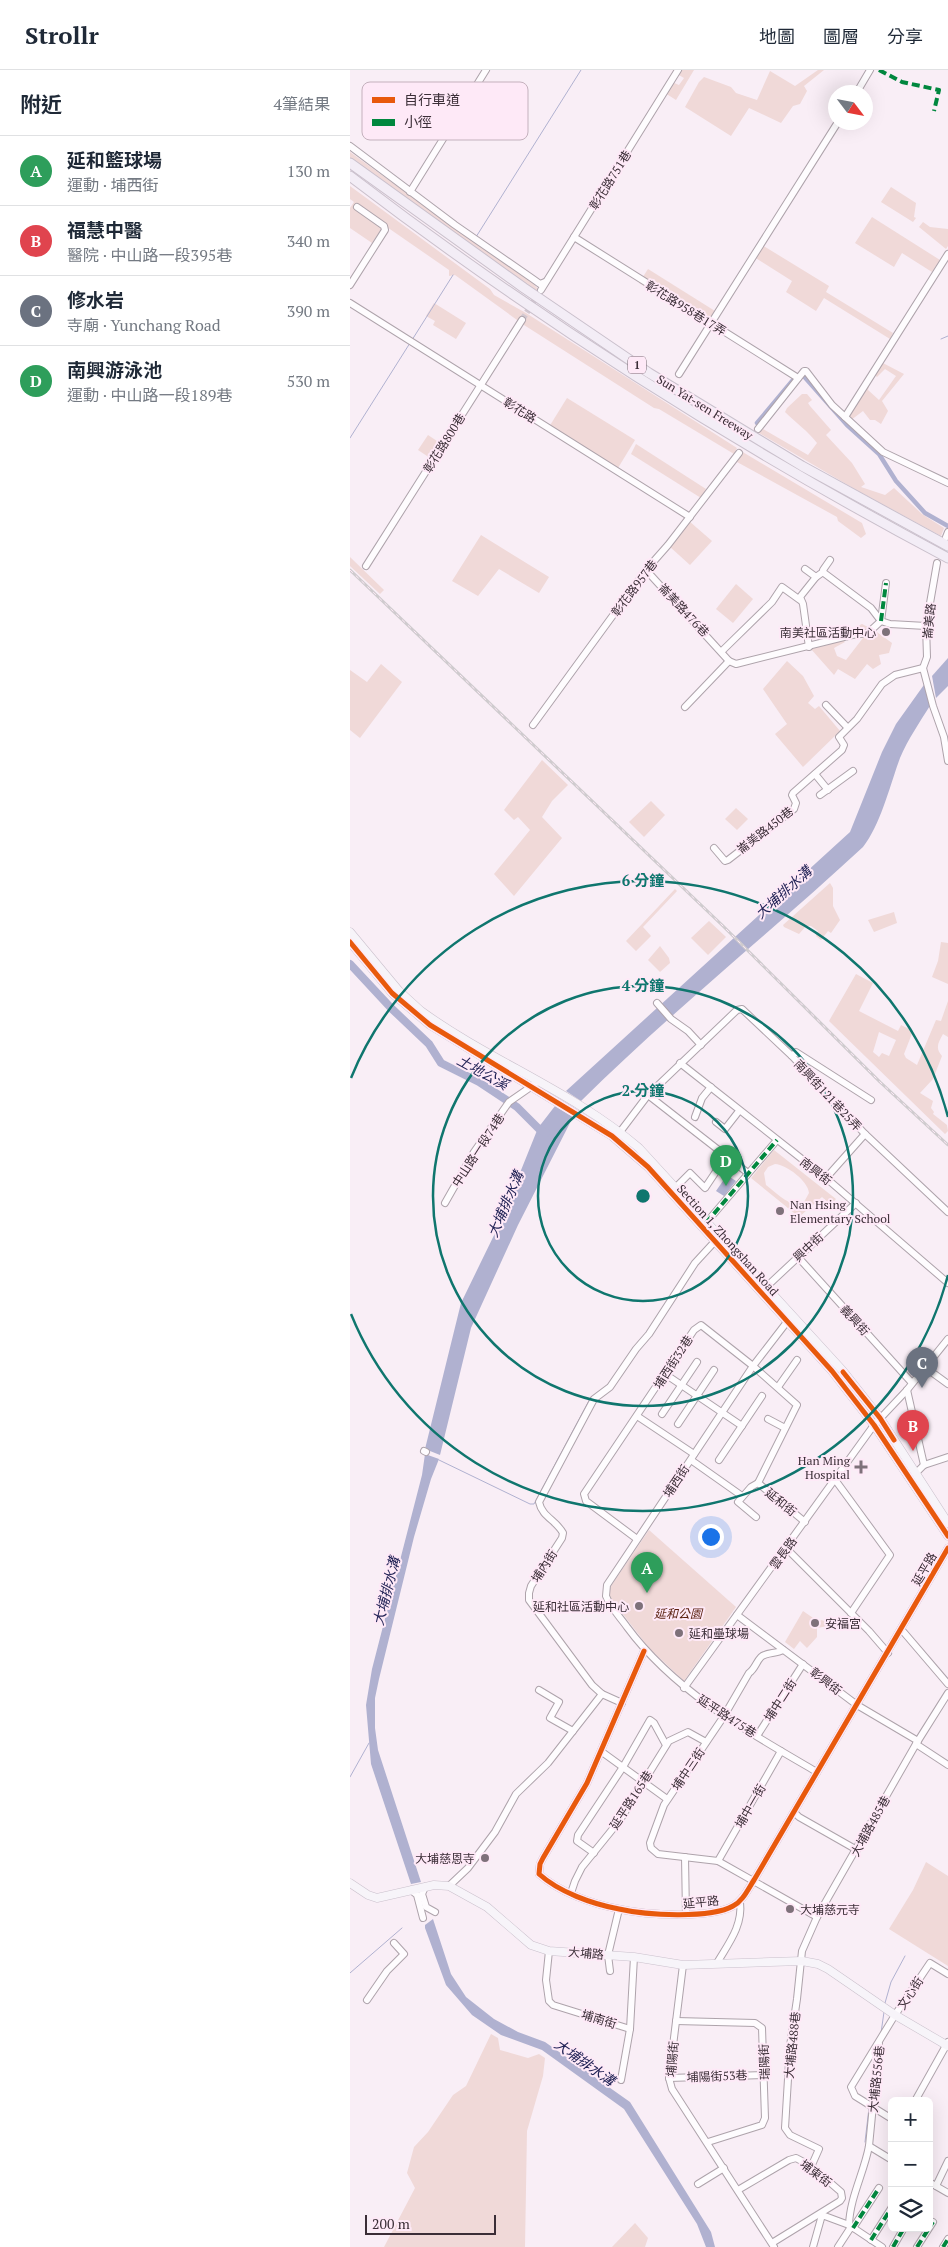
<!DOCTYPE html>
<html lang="zh-TW">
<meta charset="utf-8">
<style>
body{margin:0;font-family:"PT Serif","Noto Sans TC",serif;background:#f6f6f7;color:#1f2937}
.controls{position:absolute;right:15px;bottom:15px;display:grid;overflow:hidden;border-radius:8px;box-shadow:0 5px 20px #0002}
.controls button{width:45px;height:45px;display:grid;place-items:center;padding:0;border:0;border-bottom:1px solid #e0e1e3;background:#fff;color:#1f2937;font:25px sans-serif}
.compass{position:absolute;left:478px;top:15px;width:45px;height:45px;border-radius:50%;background:#fff;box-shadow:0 5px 20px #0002;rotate:122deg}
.scale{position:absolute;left:15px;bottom:12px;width:131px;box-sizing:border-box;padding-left:5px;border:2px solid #3b2e37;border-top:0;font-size:14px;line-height:18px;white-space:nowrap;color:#3b2e37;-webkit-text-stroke:4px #fee9f7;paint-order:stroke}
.you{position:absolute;left:360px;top:1466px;width:18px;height:18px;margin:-12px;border:4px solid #fff;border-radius:50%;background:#1a73e8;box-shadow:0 0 0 8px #1a73e833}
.badge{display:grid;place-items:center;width:32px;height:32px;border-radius:50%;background:#7e717a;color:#fff;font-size:16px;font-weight:700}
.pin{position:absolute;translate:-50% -41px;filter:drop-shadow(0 1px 2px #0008)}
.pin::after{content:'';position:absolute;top:26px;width:18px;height:15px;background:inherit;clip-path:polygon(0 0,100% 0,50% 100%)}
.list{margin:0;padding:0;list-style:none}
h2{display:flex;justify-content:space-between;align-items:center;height:65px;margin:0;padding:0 20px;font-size:21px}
h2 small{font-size:16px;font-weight:400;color:#747a83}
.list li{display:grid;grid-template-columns:32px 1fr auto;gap:15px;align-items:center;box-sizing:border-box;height:70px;padding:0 20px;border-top:1px solid #e0e1e3}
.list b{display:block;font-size:19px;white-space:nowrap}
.list p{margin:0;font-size:16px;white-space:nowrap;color:#747a83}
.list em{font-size:16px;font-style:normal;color:#747a83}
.icon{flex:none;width:28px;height:28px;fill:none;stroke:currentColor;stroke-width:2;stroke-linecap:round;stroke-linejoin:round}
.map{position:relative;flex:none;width:598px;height:2177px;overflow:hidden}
header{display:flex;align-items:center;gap:30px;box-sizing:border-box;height:70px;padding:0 25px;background:#fff;border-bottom:1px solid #e0e1e3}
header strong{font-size:24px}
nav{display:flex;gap:28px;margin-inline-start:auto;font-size:18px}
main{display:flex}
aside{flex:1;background:#fff}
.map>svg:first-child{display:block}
</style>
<header>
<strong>Strollr</strong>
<nav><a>地圖</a><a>圖層</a><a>分享</a></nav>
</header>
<main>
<aside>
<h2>附近<small>4筆結果</small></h2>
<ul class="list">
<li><span class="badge" style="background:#2e9e5b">A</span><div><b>延和籃球場</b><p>運動 · 埔西街</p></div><em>130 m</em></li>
<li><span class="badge" style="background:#e0444e">B</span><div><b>福慧中醫</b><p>醫院 · 中山路一段395巷</p></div><em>340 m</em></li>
<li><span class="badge" style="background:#6b7280">C</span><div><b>修水岩</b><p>寺廟 · Yunchang Road</p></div><em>390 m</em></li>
<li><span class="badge" style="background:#2e9e5b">D</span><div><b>南興游泳池</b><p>運動 · 中山路一段189巷</p></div><em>530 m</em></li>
</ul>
</aside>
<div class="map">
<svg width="598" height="2177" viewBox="0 0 598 2177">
<rect width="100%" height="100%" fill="#f9eef6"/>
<g fill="#f0d9d8" fill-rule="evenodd">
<polygon points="330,0 344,0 326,30 315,23 322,12 329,15 334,8 327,4"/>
<polygon points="468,0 474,0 454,16 457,21 450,34 443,36 431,53 399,38 381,66 335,37 349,12 354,7 381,17 386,23 407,30 420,1 445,16"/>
<path d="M0,82L142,185L182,212L188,219L186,222C169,211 160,199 140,191L16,101L0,88Z"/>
<polygon points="0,116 140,219 144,225 176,243 387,378 384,384 309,339 304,338 174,255 105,205 99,206 99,200 34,155 22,173 0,158 0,138 4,132 0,129"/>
<polygon points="541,117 566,133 564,147 566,148 563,152 531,132"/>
<polygon points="522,147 590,190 582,202 552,183 544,197 505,173"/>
<polygon points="573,152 580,157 598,159 598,176 596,179 569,157"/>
<polygon points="412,175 479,216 476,222 543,263 540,269 474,228 466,241 436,222 442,211 404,187"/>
<polygon points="298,199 365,241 356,255 289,213"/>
<polygon points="84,233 116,253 106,269 83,255 85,251 76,246"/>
<polygon points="531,292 554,304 532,331 538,341 531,354 525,350 520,350 513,341 501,350 497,349 521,309 518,320 529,330 546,306 535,299 527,307 524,304"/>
<path d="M452,324H457L462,330L458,333L460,336L481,360L476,365L502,393L515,414L511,417L535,425L544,418L572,444L594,458L591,466L508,421L409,363L413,359L458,385L467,373C458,361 446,353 435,342L437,338Z"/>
<polygon points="217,328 285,370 268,398 265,398 199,357"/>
<polygon points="78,365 90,373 80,388 68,380"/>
<polygon points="286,374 356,419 351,428 281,384"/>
<polygon points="391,381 512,453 516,464 511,468 488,451 487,447 387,392"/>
<polygon points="339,451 362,471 340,495 319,476"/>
<polygon points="131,465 199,507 189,523 149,499 128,526 102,511"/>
<polygon points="0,487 34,520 30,524 0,496"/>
<polygon points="386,514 403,529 383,553 366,539"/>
<polygon points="512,554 524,560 542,573 539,583 529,585 531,594 523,599 517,594 505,609 488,599 484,605 461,579 493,570 495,572 484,578 487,586 496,590 513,568 500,569 501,559"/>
<polygon points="437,591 453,606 464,626 458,633 465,639 469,636 490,661 453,697 425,664 437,654 413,619"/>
<polygon points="31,594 52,612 10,668 0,660 0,600 17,612"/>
<polygon points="192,690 218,715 202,731 192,747 212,768 164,826 144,804 180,760 168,747 164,750 154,740"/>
<polygon points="301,731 315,745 294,767 279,752"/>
<polygon points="386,738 398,749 387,760 375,749"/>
<polygon points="480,813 483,818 483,836 490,850 481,863 478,861 471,870 466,866 468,861 461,856 456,856 449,864 434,857 433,855"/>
<polygon points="325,819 327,821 293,857 301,866 286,881 276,871"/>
<polygon points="544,842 547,853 524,862 518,850"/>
<polygon points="359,851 376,867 358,885 341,868"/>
<polygon points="591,872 598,873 598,914 582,907 588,891"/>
<polygon points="310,876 319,888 320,893 310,902 298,890"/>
<path d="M506,904L523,913L509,941L548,961L551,955L563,961L554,984L556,988L567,995L586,950L591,951L598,931V967L593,964C588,973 585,978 592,986L583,1009L570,1023L583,1031L581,1038L584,1042L583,1044L597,1055L598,1061L595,1064L479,951ZM529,962L546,970L539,986L532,983L529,987L523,982Z"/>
<path d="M424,1080L486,1129L481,1135L472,1127L449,1147L401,1108ZM425,1094C437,1095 458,1111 459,1123L454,1132C440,1139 427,1123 416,1115L414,1103L418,1097Z"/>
<polygon points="299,1460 386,1537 334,1611 299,1578 259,1526 259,1519"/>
<polygon points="453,1541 469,1552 471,1550 479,1552 478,1556 467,1558 467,1567 457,1578 450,1571 444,1579 435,1572"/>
<polygon points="576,1792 598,1806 598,1896 539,1859 563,1820"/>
<polygon points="141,1964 148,1968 150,1980 178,1988 189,1984 195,1988 193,2006 177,2061 175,2177 34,2177 65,2118 57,2103 64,2077 78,2062 103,2025 116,2016"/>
<polygon points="285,2153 298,2168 295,2177 262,2177"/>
</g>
<g fill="#b0b1d0">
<polygon points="598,588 598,616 586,628 582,606"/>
<path d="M576,612L581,634C570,652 558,669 550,688C540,715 531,754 513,777C420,863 321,942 231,1031L216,1021L500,762L532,682L546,654Z"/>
<polygon points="205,1036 223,1047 168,1155 121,1258 90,1385 75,1379 111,1233 149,1155 188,1058"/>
<polygon points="377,1105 386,1111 374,1126 366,1121"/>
<polygon points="75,1384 89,1389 81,1409 64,1467 29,1609 25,1628 25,1658 28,1680 71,1812 61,1814 21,1694 16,1635 22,1599 72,1405"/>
<polygon points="83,1849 101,1904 116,1927 144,1949 168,1962 195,1972 280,2032 361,2162 365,2177 356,2177 347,2154 274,2039 192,1980 151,1965 122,1945 96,1915 75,1858 75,1855"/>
</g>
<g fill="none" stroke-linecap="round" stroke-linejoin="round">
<g stroke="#b0b1d0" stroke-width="1">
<polyline points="126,167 231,0"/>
<polyline points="591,269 598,266"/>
<polyline points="62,270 103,205"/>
<polyline points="0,368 60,273"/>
<polyline points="89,1390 180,1434 184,1434 241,1327"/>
<polyline points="0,1707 19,1673"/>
<polyline points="0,1903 52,1858"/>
<polyline points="535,1933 541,1912 555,1886"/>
<polyline points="531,1963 534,1942"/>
<polyline points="520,2032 521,2023"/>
<polyline points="515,2072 519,2038"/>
</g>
<g stroke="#b0b1d0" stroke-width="4.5">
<polyline points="451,303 497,355 529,384 546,411 575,443 598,456"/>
<polyline points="407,353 443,310"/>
</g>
<polyline stroke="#b0b1d0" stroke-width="8" points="0,894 41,938 79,974 91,993 129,1012 167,1037 188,1058 196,1063"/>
<polyline stroke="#d3c8d0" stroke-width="6" stroke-dasharray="6 3" stroke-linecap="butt" points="172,250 189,223"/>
<g stroke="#aea3ab" stroke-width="8">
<g id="minor">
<polyline points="507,22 520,0"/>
<polyline points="0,76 105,155 183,209 190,214 195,212"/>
<polyline points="60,122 136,0"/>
<polyline points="224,167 448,308"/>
<polyline points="0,215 35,160 34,156 7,137"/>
<polyline points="191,220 328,0"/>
<polyline points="0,233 340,447"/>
<polyline points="329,304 488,52"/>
<polyline points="495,347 598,184"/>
<polyline points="408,359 454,301 456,301 482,335 533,382 598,413"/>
<polyline points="596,467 598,462"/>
<polyline points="480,490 473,500 474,503 521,538 531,551"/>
<polyline points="587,493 576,556 577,587 573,598 583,636 594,667 598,691"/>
<polyline points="16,496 172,250"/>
<polyline points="455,499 466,507"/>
<polyline points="296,500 379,591 386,594 502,565 518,563 531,551 540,554 576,556"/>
<polyline points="531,551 536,513"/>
<polyline points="459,577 453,534 450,527 466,507 473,502"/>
<polyline points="372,581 422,532 432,517 450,530"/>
<polyline points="476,635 497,657"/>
<polyline points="335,637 379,591"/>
<polyline points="183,655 296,500 318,475 389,383"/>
<polyline points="465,704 478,720"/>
<polyline points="470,725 503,701"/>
<polyline points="364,778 375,791 378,790 444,739 446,733 442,725 443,723 492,680 494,675 489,667 507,649 532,614 545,605 573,598"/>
<polyline points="307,933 321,949 338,961 351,975"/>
<polyline points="442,986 446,982 521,1030"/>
<polyline points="330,993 476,1108 598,1213"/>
<polyline points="298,1025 398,1103"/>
<polyline points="345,1047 352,1028 361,1017"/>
<polyline points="366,1052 375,1059 389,1041"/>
<polyline points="270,1062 298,1025 387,940 392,939 442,986 515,1064 598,1142"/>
<polyline points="476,1108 515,1064"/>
<polyline points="325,1118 340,1103 355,1118 367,1100"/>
<polyline points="95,1133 124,1082 159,1032 185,1014"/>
<polyline points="356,1153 427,1070"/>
<polyline points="448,1187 562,1313"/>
<polyline points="414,1219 506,1133"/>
<path d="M440,1248L403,1296L257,1515L256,1526C260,1537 270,1547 277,1557C325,1622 398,1662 467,1702"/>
<polyline points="576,1298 598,1314"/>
<polyline points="315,1304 392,1356"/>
<polyline points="428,1317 447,1290"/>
<polyline points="557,1320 574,1395"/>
<polyline points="312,1344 347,1292"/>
<polyline points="287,1346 344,1384"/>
<polyline points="418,1349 435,1358"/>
<polyline points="328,1354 364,1300"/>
<polyline points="74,1381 76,1382"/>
<polyline points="341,1390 392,1426"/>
<polyline points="369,1390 412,1326"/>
<polyline points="566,1403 574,1395 598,1387"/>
<polyline points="486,1411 540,1485 501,1543"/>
<polyline points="406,1447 388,1432 401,1417 408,1413"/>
<polyline points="287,1469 236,1431 234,1424 344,1260 351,1255 403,1296 447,1335 408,1413 455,1452"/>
<polyline points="436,1478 519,1561 538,1583"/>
<polyline points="387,1545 507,1635 568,1671"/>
<polyline points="551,1559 598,1614"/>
<path d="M433,1580C426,1584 416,1582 411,1587C406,1592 405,1599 399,1603L374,1646L314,1735L300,1773L301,1778L308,1784L368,1791L467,1847"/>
<path d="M294,1581L237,1713L193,1788L190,1794L189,1804C209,1822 242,1834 269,1839C295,1845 360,1849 383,1836C393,1831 398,1819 404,1810L598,1478"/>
<polyline points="334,1618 524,1355 557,1320 598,1269"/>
<polyline points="189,1620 209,1632 200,1648 223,1661"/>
<path d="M272,1633L252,1624L242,1615L179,1530V1523L181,1516L212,1468L213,1463C206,1450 192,1447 189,1432L244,1329L260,1317L286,1279L299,1264L345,1193L368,1168"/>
<polyline points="407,1666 453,1594"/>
<polyline points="566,1674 598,1695"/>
<polyline points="252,1682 317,1729"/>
<polyline points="444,1742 449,1747 507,1780"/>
<polyline points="244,1783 227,1771 228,1765 273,1697 300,1650 304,1653 316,1675"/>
<polyline points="335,1787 336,1844"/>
<polyline points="368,1791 431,1681"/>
<polyline points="99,1816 118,1798 145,1762 166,1724 198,1693 252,1624"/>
<polyline points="75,1817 72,1824 76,1837 85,1842"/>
<polyline points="61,1820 67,1825 73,1848"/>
<polyline points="221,1823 225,1811 232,1797 270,1750 319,1671 338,1662 356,1672"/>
<polyline points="199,1881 196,1910 199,1931 203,1935 280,1959"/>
<path d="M367,1893C378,1874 393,1856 390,1832"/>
<polyline points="333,1895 319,2008 322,2019 424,2177"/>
<polyline points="260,1901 258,1885 269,1839"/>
<polyline points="17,1930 37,1901 54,1884 44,1873"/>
<polyline points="326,1951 405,1953 412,1958 415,2048 412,2055 358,2072"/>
<polyline points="319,2008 415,2005"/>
<polyline points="271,2010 280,1959 284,1887"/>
<polyline points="565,2031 598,1972"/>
<polyline points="542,2049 505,2026 501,2017 545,1945 580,1893 598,1904"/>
<polyline points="519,2076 542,2090"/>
<polyline points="461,2097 469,2079 440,2065 435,2058 440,1976 447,1929 452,1881 467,1847 566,1674 598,1623"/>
<polyline points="579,2112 598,2123"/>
<polyline points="348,2114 374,2098"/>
<polyline points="586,2116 598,2091"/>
<polyline points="388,2120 439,2090 446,2088 461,2096 491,2122 492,2128 490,2131 422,2173"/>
<path d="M499,2155C500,2127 514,2103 519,2076L529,1974"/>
<polyline points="503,2158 529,2118"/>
<polyline points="521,2170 542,2137"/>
<polyline points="463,2177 472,2145 499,2155 532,2177"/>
<polyline points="488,2177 501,2157"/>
<polyline points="543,2177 554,2158"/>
<polyline points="567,2177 583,2152"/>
<polyline points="593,2177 598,2169"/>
</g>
</g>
<g stroke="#cac0cc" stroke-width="9">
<g id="major">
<path d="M0,862L49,921L71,941C140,991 224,1022 289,1078L493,1301L530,1348L598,1453"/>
<polyline points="0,872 42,923 80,955 262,1066 298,1097 482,1301 524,1355 598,1466"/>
<polyline points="0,1813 18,1825 27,1828 84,1815 99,1816 137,1837 181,1875 199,1881 284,1887 333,1895 452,1891 468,1894 478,1899 545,1945 598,1976"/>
</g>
</g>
<g stroke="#cac0cc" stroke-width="11">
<g id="highway">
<polyline points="0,93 174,218 299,303 452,396 598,476"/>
<path d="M0,106C188,250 389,377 598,488"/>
</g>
</g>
<use href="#minor" stroke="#fefcfe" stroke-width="6"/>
<use href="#major" stroke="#f7f4f9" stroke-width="8"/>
<use href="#highway" stroke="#f3edf6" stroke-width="9"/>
<g stroke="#cfcbce" stroke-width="3">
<polyline id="rail" points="0,500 372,855 530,1012 598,1075"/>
</g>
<use href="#rail" stroke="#fee9f7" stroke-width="1" stroke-dasharray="4" stroke-linecap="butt"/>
<g stroke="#00873e" stroke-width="4" stroke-dasharray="8 4" stroke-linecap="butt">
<polyline points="529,0 552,12 589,20 584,41"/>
<polyline points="531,551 536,513"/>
<polyline points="356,1153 427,1070"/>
<polyline points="503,2158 529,2118"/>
<polyline points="521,2170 542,2137"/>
<polyline points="543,2177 554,2158"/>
<polyline points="567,2177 583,2152"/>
<polyline points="593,2177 598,2169"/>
</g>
<g stroke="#fee9f7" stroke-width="8">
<g id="cycleway">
<polyline points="0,872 42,923 80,955 262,1066 298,1097 482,1301 524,1355 598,1466"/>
<polyline points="493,1302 530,1348 544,1370"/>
<path d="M294,1581L237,1713L193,1788L190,1794L189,1804C209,1822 242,1834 269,1839C295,1845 360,1849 383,1836C393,1831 398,1819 404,1810L598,1478"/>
</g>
</g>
<use href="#cycleway" stroke="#e8590c" stroke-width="5"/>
</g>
<g fill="none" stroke="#0f766e" stroke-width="2.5">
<circle cx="293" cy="1126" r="105"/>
<circle cx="293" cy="1126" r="210"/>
<path d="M598 1205A315 315 0 0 1 1 1244M1 1008A315 315 0 0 1 598 1047"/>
</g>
<g fill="#7e717a" stroke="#fee9f7" stroke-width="2">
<circle cx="536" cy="562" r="5"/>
<circle cx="430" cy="1141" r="5"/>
<path d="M508.5 1389.5h5v5h5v5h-5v5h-5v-5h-5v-5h5z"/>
<circle cx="289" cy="1536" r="5"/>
<circle cx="465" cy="1553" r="5"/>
<circle cx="329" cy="1563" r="5"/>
<circle cx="135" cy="1788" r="5"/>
<circle cx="440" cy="1839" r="5"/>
</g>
<g text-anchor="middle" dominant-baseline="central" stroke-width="4" stroke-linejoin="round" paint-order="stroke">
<rect fill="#fee9f7" stroke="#766671" stroke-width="1" x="278" y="286.5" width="18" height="17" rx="4"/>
<g font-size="11" font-weight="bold" fill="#3b2e37">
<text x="287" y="295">1</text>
</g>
<g font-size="12" fill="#3b2e37" stroke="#fee9f7">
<text transform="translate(260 110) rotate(-58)">彰花路751巷</text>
<text transform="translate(336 238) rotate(32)">彰花路958巷17弄</text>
<text transform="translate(355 337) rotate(32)">Sun Yat-sen Freeway</text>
<text transform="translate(170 340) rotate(32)">彰花路</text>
<text transform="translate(94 373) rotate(-58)">彰花路800巷</text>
<text transform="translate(284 518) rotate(-53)">彰花路957巷</text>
<text transform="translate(334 540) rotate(47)">崙美路476巷</text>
<text transform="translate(579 551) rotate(-84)">崙美路</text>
<text transform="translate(415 760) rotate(-38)">崙美路450巷</text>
<text transform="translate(478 1025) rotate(47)">南興街121巷25弄</text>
<text transform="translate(128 1080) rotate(-57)">中山路一段74巷</text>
<text transform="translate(466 1101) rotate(38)">南興街</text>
<text transform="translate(378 1170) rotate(48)">Section 1, Zhongshan Road</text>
<text transform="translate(458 1177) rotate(-43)">興中街</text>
<text transform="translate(505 1250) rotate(48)">義興街</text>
<text transform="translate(323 1292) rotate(-57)">埔西街32巷</text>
<text transform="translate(326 1411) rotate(-56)">埔西街</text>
<text transform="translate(431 1432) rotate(39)">延和街</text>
<text transform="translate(433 1483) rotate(-54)">雲長路</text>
<text transform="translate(194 1496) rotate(-57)">埔內街</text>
<text transform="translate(574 1499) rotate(-60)">延平路</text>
<text transform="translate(476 1611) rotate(37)">彰興街</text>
<text transform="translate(430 1630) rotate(-57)">埔中二街</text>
<text transform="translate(377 1646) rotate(33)">延平路475巷</text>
<text transform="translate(338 1699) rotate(-56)">埔中三街</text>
<text transform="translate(281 1730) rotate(-57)">延平路165巷</text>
<text transform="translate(400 1736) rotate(-60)">埔中一街</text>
<text transform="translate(520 1756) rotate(-61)">大埔路485巷</text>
<text transform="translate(351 1832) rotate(-6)">延平路</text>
<text transform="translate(236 1883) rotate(5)">大埔路</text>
<text transform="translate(560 1923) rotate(-56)">文心街</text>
<text transform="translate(249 1949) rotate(17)">埔南街</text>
<text transform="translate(442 1975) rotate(-84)">大埔路488巷</text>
<text transform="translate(322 1989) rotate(-85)">埔陽街</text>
<text transform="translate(414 1992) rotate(-92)">瑞陽街</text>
<text transform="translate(367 2006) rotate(-2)">埔陽街53巷</text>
<text transform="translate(526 2009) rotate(-84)">大埔路556巷</text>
<text transform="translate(466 2103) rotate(37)">埔東街</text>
</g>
<g font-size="12" fill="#3b2e37" stroke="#fee9f7" text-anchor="end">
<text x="526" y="562">南美社區活動中心</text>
<text x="440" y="1134" text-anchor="start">Nan Hsing<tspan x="440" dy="14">Elementary School</tspan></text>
<text x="500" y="1390">Han Ming<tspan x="500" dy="14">Hospital</tspan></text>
<text x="279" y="1536">延和社區活動中心</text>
<text x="475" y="1553" text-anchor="start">安福宮</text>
<text x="339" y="1563" text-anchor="start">延和壘球場</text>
<text x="125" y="1788">大埔慈恩寺</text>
<text x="450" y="1839" text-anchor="start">大埔慈元寺</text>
</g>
<g font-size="12" font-style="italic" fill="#581e0d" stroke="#fee9f7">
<text x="328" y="1543">延和公園</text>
</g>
<g font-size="14" font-style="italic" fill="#222356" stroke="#fee9f7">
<text transform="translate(433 822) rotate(-42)">大埔排水溝</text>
<text transform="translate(133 1002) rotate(29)">土地公溪</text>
<text transform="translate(155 1134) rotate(-67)">大埔排水溝</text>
<text transform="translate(36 1521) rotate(-76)">大埔排水溝</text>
<text transform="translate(235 1992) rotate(35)">大埔排水溝</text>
</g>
</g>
<rect x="12" y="12" width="166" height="58" rx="8" fill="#fee9f7" stroke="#c4b1bd" stroke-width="1"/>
<rect x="22" y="27" width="23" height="6" fill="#e8590c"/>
<rect x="22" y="49" width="23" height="7" fill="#00873e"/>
<g font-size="14" fill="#3b2e37">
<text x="54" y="35">自行車道</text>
<text x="54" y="57">小徑</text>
</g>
<circle cx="293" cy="1126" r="8" fill="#0f766e" stroke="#fee9f7" stroke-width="2.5"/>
<g font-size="15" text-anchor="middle" font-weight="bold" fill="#0f766e" stroke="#fee9f7" stroke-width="4" stroke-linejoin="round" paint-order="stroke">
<text x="293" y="816">6 分鐘</text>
<text x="293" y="921">4 分鐘</text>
<text x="293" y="1026">2 分鐘</text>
</g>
</svg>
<div class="controls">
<button>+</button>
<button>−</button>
<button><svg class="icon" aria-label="layers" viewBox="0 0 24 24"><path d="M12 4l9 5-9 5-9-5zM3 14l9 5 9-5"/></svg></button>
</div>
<svg class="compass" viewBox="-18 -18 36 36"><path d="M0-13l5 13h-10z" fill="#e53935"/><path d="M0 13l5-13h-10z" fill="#747a83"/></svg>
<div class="scale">200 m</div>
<div class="you"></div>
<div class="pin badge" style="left:297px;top:1523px;background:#2e9e5b">A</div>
<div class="pin badge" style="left:563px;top:1381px;background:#e0444e">B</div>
<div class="pin badge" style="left:572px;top:1318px;background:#6b7280">C</div>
<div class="pin badge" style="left:376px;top:1116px;background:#2e9e5b">D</div>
</div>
</main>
